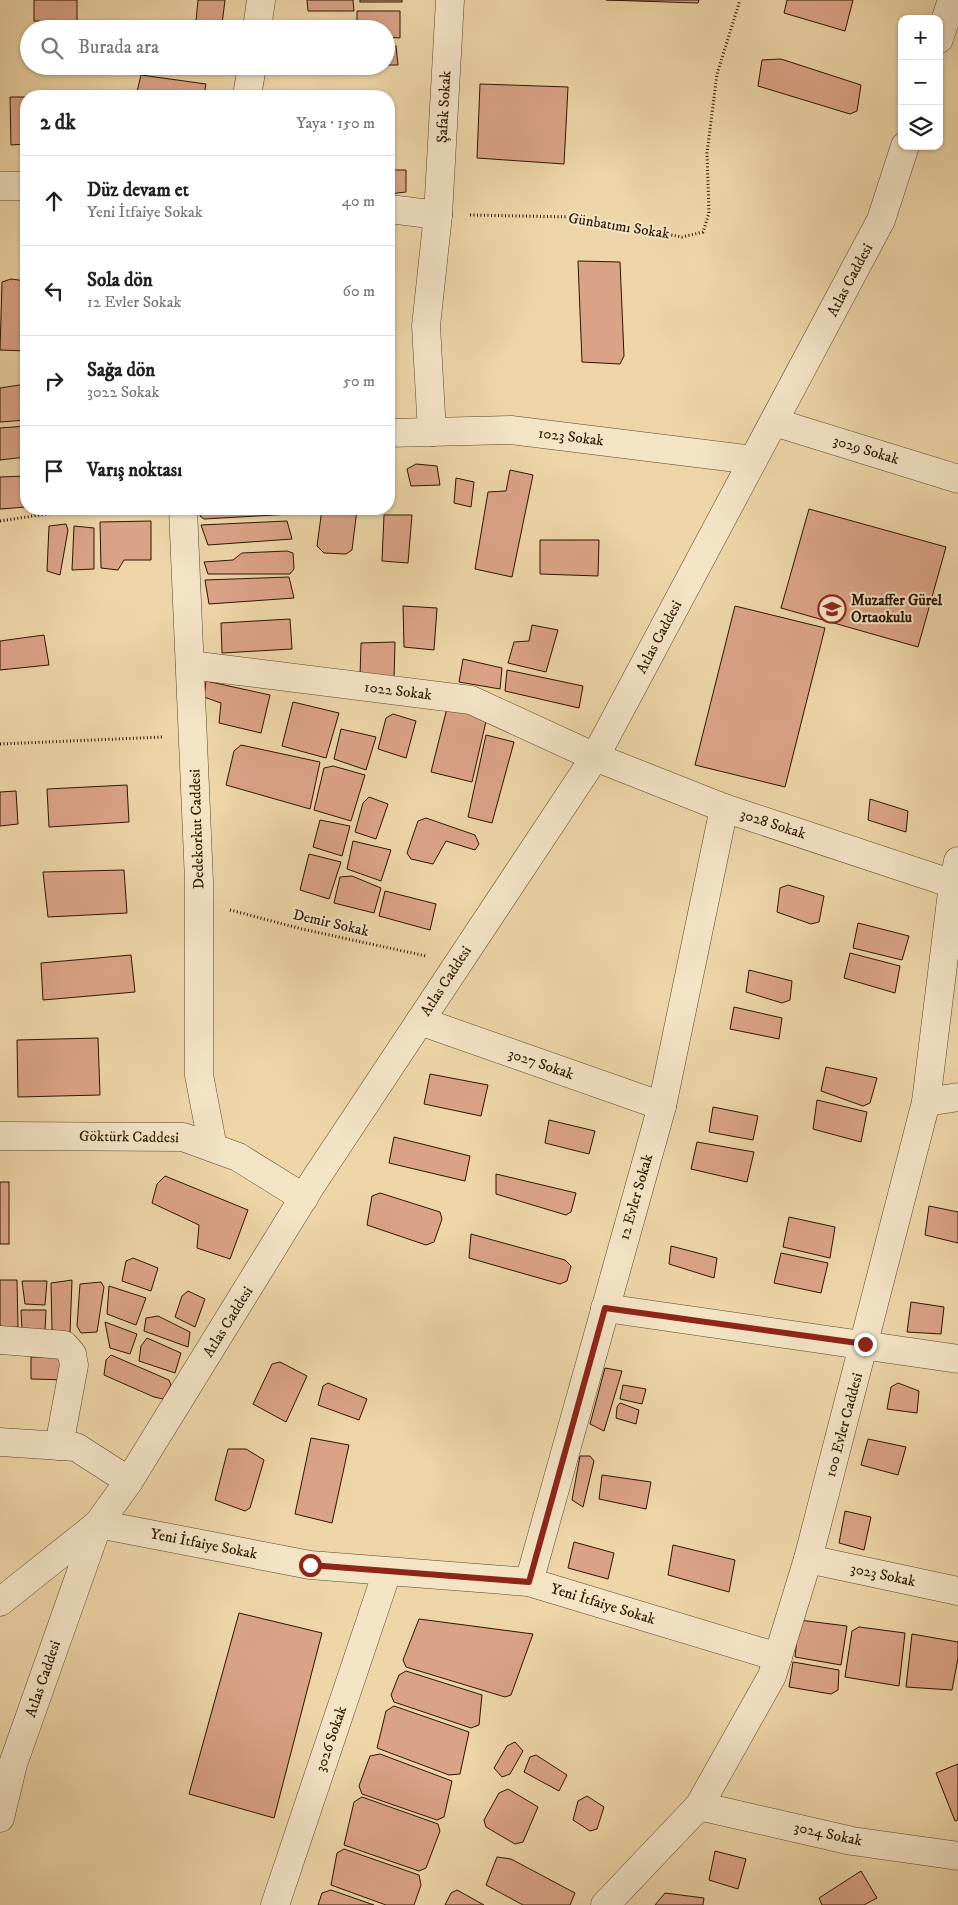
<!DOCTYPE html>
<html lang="tr">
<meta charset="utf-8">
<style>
body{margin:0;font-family:"IM FELL DW Pica",serif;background:#f2f2f2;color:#202124}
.controls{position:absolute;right:15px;top:15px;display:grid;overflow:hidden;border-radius:10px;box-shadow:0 1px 4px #0004}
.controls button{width:45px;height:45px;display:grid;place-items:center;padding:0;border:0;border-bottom:1px solid #e0e0e0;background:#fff;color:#202124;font:25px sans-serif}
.stop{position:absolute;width:15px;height:15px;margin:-11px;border:4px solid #8f2418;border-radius:50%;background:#fff}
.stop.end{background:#8f2418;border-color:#fff;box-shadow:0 1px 5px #0008}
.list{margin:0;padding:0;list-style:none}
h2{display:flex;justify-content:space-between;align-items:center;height:65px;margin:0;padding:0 20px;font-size:21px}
h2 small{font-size:16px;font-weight:400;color:#757577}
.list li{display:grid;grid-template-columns:32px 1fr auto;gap:15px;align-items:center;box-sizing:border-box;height:90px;padding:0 20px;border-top:1px solid #e0e0e0}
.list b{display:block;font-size:19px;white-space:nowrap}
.list p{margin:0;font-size:16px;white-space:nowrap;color:#757577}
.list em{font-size:16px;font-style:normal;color:#757577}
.icon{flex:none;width:28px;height:28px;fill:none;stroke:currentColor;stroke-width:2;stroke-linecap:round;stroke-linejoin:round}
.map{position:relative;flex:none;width:958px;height:1905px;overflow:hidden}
.search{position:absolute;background:#fff;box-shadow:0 1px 4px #0004;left:20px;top:20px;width:375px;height:55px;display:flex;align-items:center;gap:12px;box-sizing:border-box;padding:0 18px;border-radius:28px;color:#757577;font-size:19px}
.panel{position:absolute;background:#fff;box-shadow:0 1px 4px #0004;left:20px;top:90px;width:375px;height:425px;border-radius:20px}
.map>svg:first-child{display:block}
</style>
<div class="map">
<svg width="958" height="1905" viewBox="0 0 958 1905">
<rect width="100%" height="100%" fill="#edd5a7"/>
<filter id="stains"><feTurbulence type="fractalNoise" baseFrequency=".004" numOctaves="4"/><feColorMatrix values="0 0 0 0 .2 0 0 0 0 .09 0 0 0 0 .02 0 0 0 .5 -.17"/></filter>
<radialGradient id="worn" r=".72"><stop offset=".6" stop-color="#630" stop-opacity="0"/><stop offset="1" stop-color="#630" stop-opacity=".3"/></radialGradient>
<g fill="#dba386" stroke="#2c1401">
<polygon points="34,0 77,0 77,22 34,21"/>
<polygon points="198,0 225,0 222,24 216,27 199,26 196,21"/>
<polygon points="307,0 353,0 354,11 308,11"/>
<rect x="360" y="0" width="42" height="2"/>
<polygon points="606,0 699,0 698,3"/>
<polygon points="787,0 853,0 845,31 784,13"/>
<polygon points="357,11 400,11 400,38 386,37 386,29 357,29"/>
<polygon points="386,45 396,46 398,65 386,65"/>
<polygon points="781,59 861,85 857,111 850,114 758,86 762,60"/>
<polygon points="141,75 206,84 204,96 136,96"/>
<polygon points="480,84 568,87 564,164 477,158"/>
<polygon points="10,97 26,97 26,144 11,145"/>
<polygon points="389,170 406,170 406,192 389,194"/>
<polygon points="578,261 620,262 624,356 620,364 582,362"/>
<polygon points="11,279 26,281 26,351 0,350 2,282"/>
<polygon points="26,384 26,420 0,422 0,388"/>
<polygon points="26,426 26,457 0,460 0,428"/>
<polygon points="416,464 437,466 440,485 411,486 407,469"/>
<polygon points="510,470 533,475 512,577 475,569 488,492 506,491"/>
<polygon points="26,476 26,507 0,509 0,477"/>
<polygon points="456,478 474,482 471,507 454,503"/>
<polygon points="200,509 291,509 292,514 204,519 200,516"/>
<polygon points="322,509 357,509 352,550 346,554 324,553 317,546"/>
<polygon points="809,509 946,547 918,647 781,608"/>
<polygon points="384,515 412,515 408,563 382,561"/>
<polygon points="151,521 151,560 124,560 118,570 101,568 100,522"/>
<polygon points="287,521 292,539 208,545 201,525"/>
<polygon points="66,524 68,530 60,575 47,571 49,526"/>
<polygon points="74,526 94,528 94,569 72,570"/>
<polygon points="540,540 599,540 598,576 540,574"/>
<polygon points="287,551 293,553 294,569 290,574 208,574 204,562 233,560 242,553"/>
<polygon points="289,577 294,598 209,604 205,580"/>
<polygon points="403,606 437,608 434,650 404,647"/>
<polygon points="735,606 825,628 785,787 695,765"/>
<polygon points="290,619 292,649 222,653 221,623"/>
<polygon points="532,625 558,630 546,672 508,663 514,642 529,641"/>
<polygon points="44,635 49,665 0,670 0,641"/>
<polygon points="395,642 394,680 360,677 361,643"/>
<polygon points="463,659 502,668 500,689 459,682"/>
<polygon points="507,670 583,686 579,708 505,691"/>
<polygon points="206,681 270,695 261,733 219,723 221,703 204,697"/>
<polygon points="293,702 339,713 326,758 282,746"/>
<polygon points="447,708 487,717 472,782 431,772"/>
<polygon points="393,714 416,721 406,758 378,749 386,718"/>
<polygon points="341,729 376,737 366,770 334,759"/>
<polygon points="486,735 514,742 492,823 468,817"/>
<polygon points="241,745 320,762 310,809 226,785 234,751"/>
<polygon points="333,766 365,775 351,821 314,810 324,768"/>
<polygon points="127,785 129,822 49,827 47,789"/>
<polygon points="16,791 18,824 0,826 0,792"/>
<polygon points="369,797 388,804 376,839 355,832 363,803"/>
<polygon points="870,799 908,811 906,832 868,820"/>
<polygon points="426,818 475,835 479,844 475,850 446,841 433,864 411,859 407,853 418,821"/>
<polygon points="320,820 350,826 342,856 313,847"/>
<polygon points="353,841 391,850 381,881 347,869"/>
<polygon points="309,854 341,862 329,899 300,890"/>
<polygon points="124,870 127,913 48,917 43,872"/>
<polygon points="352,876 381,888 374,913 334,903 340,877"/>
<polygon points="788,885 824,896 819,922 811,924 777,912 780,888"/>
<polygon points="385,891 436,904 430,930 379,916"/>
<polygon points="858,923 909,936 902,960 853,948"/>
<polygon points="850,953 900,966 895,993 844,978"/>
<polygon points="131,955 135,992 43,1000 41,963"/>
<polygon points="749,970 792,981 790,1000 782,1003 746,992"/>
<polygon points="734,1007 782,1018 779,1039 730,1029"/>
<polygon points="98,1038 100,1095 18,1097 17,1040"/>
<polygon points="826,1067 877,1078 870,1103 863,1106 821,1091"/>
<polygon points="430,1074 488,1085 481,1116 424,1104"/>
<polygon points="817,1100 867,1112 861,1142 813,1129"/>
<polygon points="713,1107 758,1116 753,1140 709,1132"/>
<polygon points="549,1120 595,1131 589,1154 545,1143"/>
<polygon points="394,1137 470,1156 465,1181 389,1163"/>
<polygon points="697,1142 754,1152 747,1182 691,1169"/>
<polygon points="496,1174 576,1193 571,1212 566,1215 496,1194"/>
<polygon points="165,1176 248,1210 230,1259 197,1248 199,1225 152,1203 157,1184"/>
<rect x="0" y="1182" width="9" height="62"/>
<polygon points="380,1193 440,1212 442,1219 434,1242 426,1245 367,1225 372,1196"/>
<polygon points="929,1206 958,1212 958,1243 925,1235"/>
<polygon points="789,1217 835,1227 830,1258 783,1247"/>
<polygon points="471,1234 565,1260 571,1266 567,1281 560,1284 469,1258"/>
<polygon points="671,1246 717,1258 714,1278 669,1264"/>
<polygon points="781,1253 828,1263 821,1293 774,1283"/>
<polygon points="133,1258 158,1268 151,1291 122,1281 126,1261"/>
<polygon points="0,1280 17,1280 18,1327 0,1329"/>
<polygon points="72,1280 70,1333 52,1330 51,1283"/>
<polygon points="22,1281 47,1281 45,1305 25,1304"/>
<polygon points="101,1282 104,1287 97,1332 81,1333 77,1326 80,1284"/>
<polygon points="109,1286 146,1298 136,1325 107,1314"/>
<polygon points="188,1291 205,1299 195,1327 175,1317 182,1296"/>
<polygon points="911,1302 944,1307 941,1334 907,1332"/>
<polygon points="21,1310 46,1310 45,1331 22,1330"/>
<polygon points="158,1316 190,1332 188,1347 144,1331 146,1318"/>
<polygon points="105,1322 137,1334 130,1354 110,1348"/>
<polygon points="147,1338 181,1353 175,1373 139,1361 141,1346"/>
<polygon points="111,1355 169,1380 171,1385 163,1399 154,1397 104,1375 106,1360"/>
<polygon points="31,1357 68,1357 69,1380 31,1379"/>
<polygon points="280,1362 307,1376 286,1422 253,1404 272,1364"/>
<polygon points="605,1368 622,1371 604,1431 590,1424"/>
<polygon points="328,1383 367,1399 359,1420 318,1405 323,1386"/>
<polygon points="898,1383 919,1391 917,1413 887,1409 891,1387"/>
<polygon points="623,1385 646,1389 642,1404 620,1399"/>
<polygon points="620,1403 639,1410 636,1424 616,1418 617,1407"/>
<polygon points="311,1438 349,1445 332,1523 295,1514"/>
<polygon points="868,1439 906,1447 898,1475 861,1465"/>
<polygon points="228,1449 246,1449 264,1460 250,1508 245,1511 215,1500"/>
<polygon points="580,1456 590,1456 594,1461 583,1507 572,1500"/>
<polygon points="602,1475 651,1482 646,1509 599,1499"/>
<polygon points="845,1511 871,1517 864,1550 839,1543"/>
<polygon points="574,1542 614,1553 608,1579 568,1568"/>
<polygon points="673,1545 735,1560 729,1592 668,1575"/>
<polygon points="239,1613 322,1633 274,1818 189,1794"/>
<polygon points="419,1619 533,1634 511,1695 505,1697 406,1667 403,1660"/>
<polygon points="799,1620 847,1626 841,1665 795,1657"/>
<polygon points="859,1627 905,1633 899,1686 845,1677 852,1631"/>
<polygon points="912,1634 958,1642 958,1658 952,1690 906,1687"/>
<polygon points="793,1662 839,1670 838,1690 831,1694 789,1687"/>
<polygon points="406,1671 482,1695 479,1725 471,1728 394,1702 391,1695 399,1675"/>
<polygon points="394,1706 469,1732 460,1774 449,1775 377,1748 386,1711"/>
<polygon points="515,1742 523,1751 510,1774 502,1777 494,1768 507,1746"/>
<polygon points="380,1754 452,1781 444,1817 437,1820 362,1794 359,1786 370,1756"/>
<polygon points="536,1755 567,1775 559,1791 524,1772 530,1757"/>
<polygon points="958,1764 958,1820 955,1821 936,1773"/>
<polygon points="508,1789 538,1807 523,1842 515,1844 486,1827 484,1820 499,1793"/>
<polygon points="587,1796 604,1807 597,1829 590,1831 573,1820 578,1801"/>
<polygon points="362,1797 438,1824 440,1831 426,1868 419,1871 344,1845 354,1802"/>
<polygon points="344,1849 419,1875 421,1885 414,1905 386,1905 331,1885 337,1853"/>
<polygon points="715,1851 746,1859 738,1889 709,1880"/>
<polygon points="497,1857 511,1859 575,1893 570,1905 523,1905 486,1885"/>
<polygon points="861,1871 877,1898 864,1905 822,1905 819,1898"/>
<polygon points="331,1890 374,1905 318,1905 322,1893"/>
<polygon points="457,1890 484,1905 445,1905 451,1893"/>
<polygon points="665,1893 704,1898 703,1905 655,1905"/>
</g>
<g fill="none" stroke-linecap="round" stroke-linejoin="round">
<g stroke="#5c442a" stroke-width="29">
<g id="minor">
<polyline points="257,29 261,0"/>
<polyline points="939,39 952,0"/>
<polyline points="247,96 252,66"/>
<polyline points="0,186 26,186"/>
<polyline points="389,209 438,215"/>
<polyline points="774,422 958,479"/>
<polyline points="432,432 426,326 438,215 450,0"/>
<polyline points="389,433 511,430 753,460"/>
<polyline points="183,509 199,881 199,1075 213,1148"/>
<polyline points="190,665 471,700 595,757 724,808 953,884"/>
<polyline points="420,1021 662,1106"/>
<polyline points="926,1102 958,1097"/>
<polyline points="0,1136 183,1137 238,1157 304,1198"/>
<polyline points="605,1308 958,1359"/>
<polyline points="0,1340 64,1345 72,1354 74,1365 59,1446"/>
<polyline points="0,1442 76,1447 129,1481"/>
<polyline points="808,1559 958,1591"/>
<polyline points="529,1582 662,1106 724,808"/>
<polyline points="0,1602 98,1524 310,1565 529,1582 778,1657"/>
<polyline points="699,1806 852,1841 958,1856"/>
<polyline points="0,1818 13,1764 98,1524 129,1481 312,1184 595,757 881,220 905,146"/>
<polyline points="275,1905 387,1572"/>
</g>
</g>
<g stroke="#5c442a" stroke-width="29">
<polyline id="tertiary" points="605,1905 699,1806 772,1676 808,1559 926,1102 953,884 958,861"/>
</g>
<g stroke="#2c1401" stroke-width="3" stroke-dasharray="1 2.5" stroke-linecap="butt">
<polyline points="470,215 573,217 682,237 703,232 709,213 707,153 717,74 740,0"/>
<polyline points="0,521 66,511 152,512"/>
<polyline points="0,744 163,737"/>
<polyline points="230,910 302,929 426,956"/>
</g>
<use href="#minor" stroke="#f3e4c6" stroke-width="28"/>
<use href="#tertiary" stroke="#f3e4c6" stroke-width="28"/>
</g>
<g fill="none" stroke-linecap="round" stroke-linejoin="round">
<polyline stroke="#8f2418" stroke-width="6" points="310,1565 529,1582 605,1308 865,1344"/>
</g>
<defs>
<g id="school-ring" transform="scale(1.4375)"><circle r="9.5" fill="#f3e4c6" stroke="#8f2418" stroke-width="1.5"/><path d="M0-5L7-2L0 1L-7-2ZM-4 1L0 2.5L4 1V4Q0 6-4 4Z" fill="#8f2418"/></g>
</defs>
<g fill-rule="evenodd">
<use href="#school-ring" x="832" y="609"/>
</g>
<g text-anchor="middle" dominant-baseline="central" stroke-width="4" stroke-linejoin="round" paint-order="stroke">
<g font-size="15" fill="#2c1401" stroke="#f3e4c6">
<text transform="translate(444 107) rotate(-87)">Şafak Sokak</text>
<text transform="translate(619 226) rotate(9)">Günbatımı Sokak</text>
<text transform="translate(850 280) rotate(-62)">Atlas Caddesi</text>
<text transform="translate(571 437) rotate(7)">1023 Sokak</text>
<text transform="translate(866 450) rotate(17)">3029 Sokak</text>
<text transform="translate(659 637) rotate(-62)">Atlas Caddesi</text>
<text transform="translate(398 691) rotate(7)">1022 Sokak</text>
<text transform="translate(773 824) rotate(18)">3028 Sokak</text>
<text transform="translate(197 829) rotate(-92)">Dedekorkut Caddesi</text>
<text transform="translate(331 923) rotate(13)">Demir Sokak</text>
<text transform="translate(446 981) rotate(-57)">Atlas Caddesi</text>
<text transform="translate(541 1064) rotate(19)">3027 Sokak</text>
<text transform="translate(129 1137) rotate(1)">Göktürk Caddesi</text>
<text transform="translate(636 1197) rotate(-74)">12 Evler Sokak</text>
<text transform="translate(228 1322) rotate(-58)">Atlas Caddesi</text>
<text transform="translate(844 1425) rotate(-75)">100 Evler Caddesi</text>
<text transform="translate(204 1544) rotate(11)">Yeni İtfaiye Sokak</text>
<text transform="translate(883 1575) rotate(12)">3023 Sokak</text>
<text transform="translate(603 1604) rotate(17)">Yeni İtfaiye Sokak</text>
<text transform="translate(43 1679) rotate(-71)">Atlas Caddesi</text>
<text transform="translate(331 1739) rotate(-71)">3026 Sokak</text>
<text transform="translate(828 1834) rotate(12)">3024 Sokak</text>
</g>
<g font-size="15" font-weight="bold" fill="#2c1401" stroke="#f3e4c6" text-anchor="start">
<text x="851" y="600">Muzaffer Gürel<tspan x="851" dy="17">Ortaokulu</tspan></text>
</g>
</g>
<rect width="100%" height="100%" filter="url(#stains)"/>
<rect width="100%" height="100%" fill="url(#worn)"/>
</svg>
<div class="controls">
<button>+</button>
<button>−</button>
<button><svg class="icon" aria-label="layers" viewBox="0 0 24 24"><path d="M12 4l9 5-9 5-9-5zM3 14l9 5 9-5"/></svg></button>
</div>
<div class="stop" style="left:310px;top:1565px"></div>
<div class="stop end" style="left:865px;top:1344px"></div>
<div class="search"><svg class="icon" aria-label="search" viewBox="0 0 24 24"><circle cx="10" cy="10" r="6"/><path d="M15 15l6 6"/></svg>Burada ara</div>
<section class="panel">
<h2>2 dk<small>Yaya · 150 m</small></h2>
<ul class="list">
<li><svg class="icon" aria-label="ahead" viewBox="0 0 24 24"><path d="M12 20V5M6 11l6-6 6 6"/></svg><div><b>Düz devam et</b><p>Yeni İtfaiye Sokak</p></div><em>40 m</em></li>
<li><svg class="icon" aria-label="left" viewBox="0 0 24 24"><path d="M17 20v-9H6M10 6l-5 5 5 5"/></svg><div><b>Sola dön</b><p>12 Evler Sokak</p></div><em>60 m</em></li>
<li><svg class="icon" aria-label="right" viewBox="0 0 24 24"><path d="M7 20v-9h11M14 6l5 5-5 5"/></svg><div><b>Sağa dön</b><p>3022 Sokak</p></div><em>50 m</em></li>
<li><svg class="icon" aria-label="arrive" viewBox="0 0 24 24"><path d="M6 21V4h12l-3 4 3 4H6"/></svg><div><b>Varış noktası</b></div></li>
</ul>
</section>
</div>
